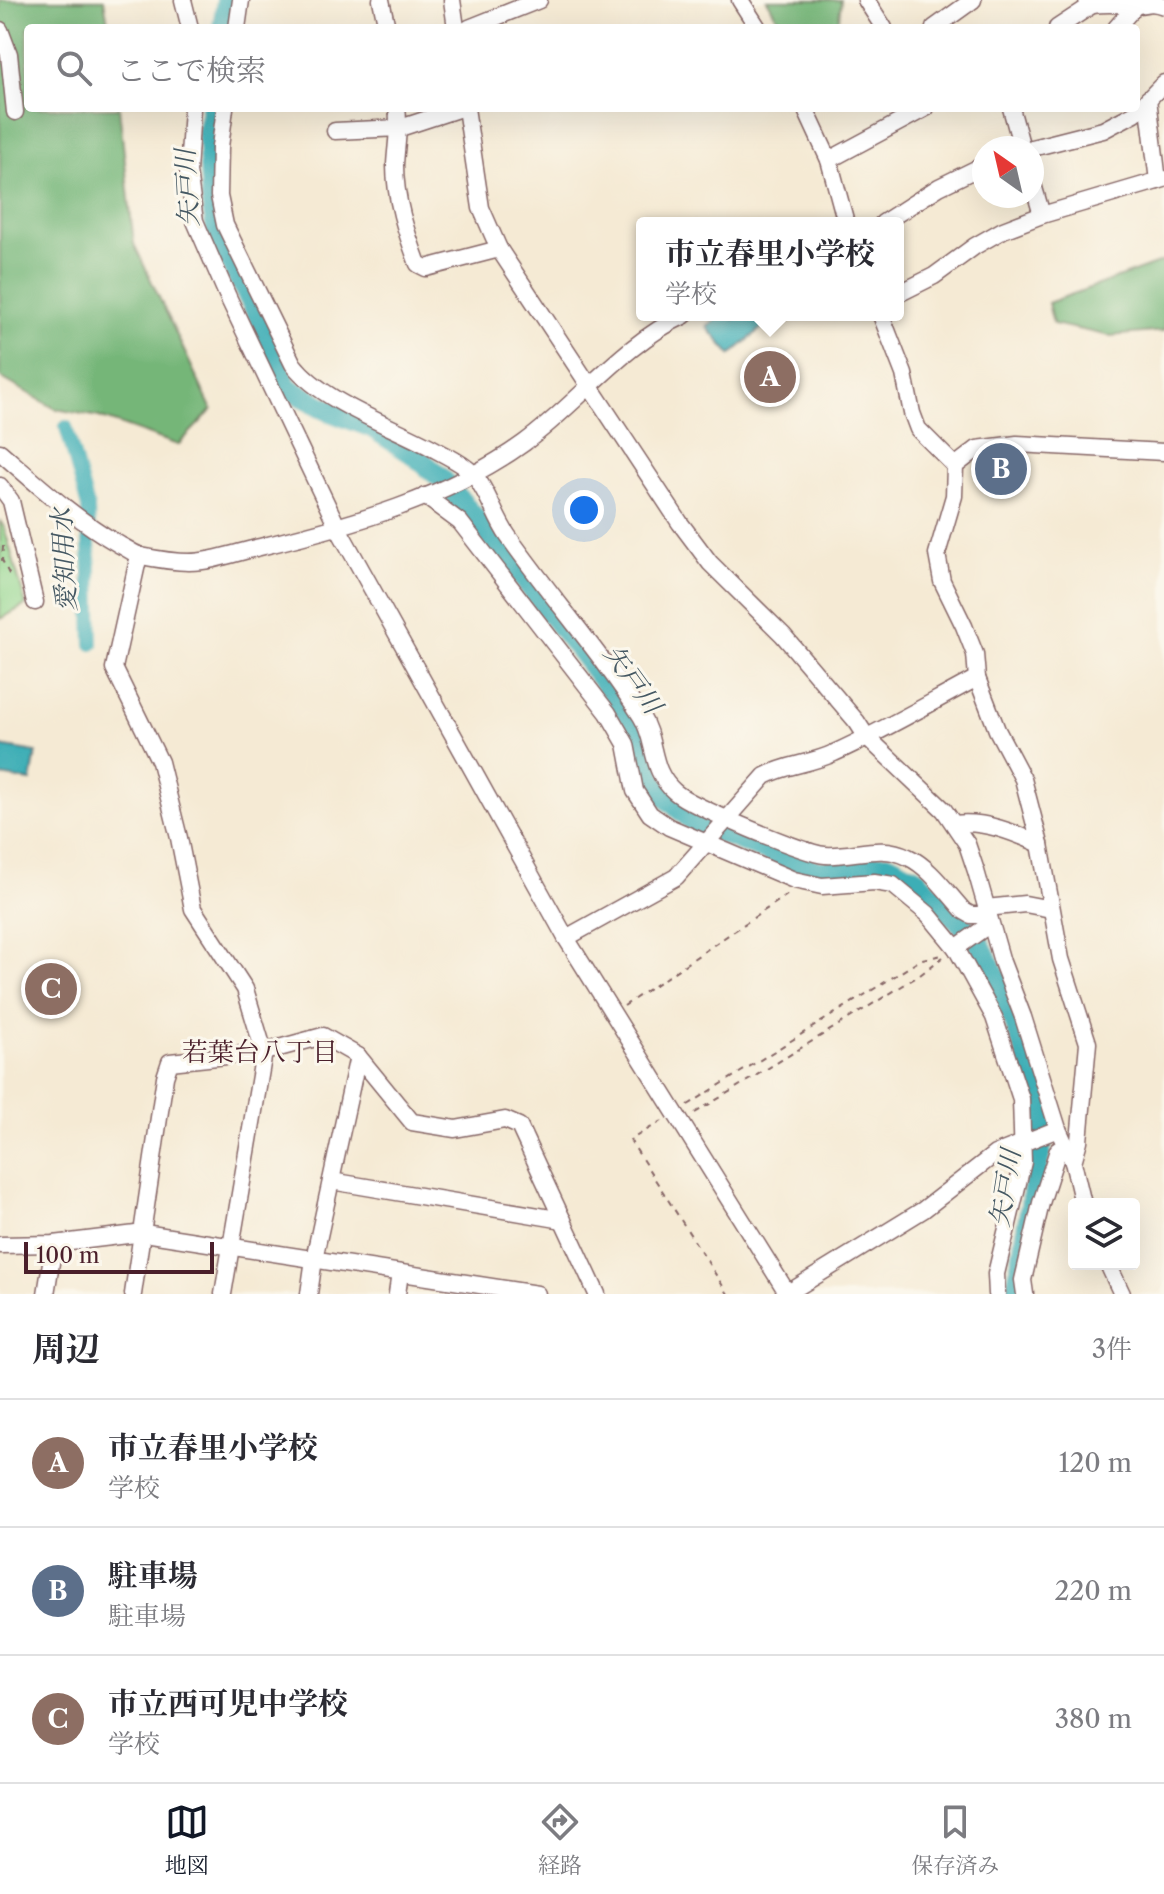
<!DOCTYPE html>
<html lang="ja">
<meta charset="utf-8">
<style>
body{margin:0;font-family:"Libre Caslon Text","Noto Serif JP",serif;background:#f2f2f3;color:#2b2b33}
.controls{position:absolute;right:24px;bottom:24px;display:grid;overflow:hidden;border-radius:8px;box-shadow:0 8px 32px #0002}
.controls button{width:72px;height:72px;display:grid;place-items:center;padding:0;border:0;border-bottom:2px solid #e1e1e2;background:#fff;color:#2b2b33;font:40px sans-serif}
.compass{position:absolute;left:972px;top:136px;width:72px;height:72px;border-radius:50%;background:#fff;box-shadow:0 8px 32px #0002;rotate:326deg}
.scale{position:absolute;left:24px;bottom:20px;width:190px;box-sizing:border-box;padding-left:8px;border:4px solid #4a1f2b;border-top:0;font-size:22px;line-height:28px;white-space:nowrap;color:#4a1f2b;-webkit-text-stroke:6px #fbf7ec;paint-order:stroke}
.you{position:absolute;left:584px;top:510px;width:28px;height:28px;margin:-20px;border:6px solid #fff;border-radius:50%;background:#1a73e8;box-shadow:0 0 0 12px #1a73e833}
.badge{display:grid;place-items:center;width:52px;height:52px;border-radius:50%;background:#111827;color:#fff;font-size:26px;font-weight:700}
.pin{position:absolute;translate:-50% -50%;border:4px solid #fff;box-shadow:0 2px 8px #0006}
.popup{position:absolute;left:636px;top:217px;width:268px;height:104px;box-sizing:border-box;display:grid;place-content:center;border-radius:8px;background:#fff;filter:drop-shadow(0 2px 6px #0005);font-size:26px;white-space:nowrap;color:#7c7c81}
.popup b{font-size:30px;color:#2b2b33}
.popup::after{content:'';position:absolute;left:50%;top:100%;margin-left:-16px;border:16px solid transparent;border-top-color:#fff}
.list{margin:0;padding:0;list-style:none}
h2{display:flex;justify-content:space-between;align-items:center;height:104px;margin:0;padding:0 32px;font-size:34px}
h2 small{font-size:26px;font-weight:400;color:#7c7c81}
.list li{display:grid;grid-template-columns:52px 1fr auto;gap:24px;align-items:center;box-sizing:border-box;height:128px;padding:0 32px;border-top:2px solid #e1e1e2}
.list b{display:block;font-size:30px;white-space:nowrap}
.list p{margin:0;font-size:26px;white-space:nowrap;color:#7c7c81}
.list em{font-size:26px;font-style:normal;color:#7c7c81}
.icon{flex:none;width:44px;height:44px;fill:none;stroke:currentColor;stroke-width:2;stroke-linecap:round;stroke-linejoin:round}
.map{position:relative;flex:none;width:1164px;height:1294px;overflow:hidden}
.search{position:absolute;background:#fff;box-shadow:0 8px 32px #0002;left:24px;right:24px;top:24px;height:88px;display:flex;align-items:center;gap:20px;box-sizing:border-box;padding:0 28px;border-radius:8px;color:#7c7c81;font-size:30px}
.sheet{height:488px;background:#fff}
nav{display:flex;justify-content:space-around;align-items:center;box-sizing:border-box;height:112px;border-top:2px solid #e1e1e2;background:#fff;font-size:22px;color:#7c7c81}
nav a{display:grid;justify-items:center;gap:4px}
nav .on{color:#111827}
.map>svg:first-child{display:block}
</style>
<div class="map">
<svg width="1164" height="1294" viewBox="0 0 1164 1294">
<rect width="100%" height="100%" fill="#fbf7ec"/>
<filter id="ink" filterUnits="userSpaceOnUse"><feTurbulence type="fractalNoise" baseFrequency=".0125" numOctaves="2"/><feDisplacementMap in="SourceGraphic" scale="16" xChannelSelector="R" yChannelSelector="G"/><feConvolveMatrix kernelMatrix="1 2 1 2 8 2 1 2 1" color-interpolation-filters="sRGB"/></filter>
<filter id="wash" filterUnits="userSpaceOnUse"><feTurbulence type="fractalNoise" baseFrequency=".006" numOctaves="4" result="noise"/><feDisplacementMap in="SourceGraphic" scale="32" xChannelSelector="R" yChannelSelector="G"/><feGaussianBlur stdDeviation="1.8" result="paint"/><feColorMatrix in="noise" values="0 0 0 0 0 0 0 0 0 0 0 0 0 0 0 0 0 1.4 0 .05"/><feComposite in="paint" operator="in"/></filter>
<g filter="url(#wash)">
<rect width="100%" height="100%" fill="#f5ead4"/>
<polygon fill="#92d58d" stroke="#6e7a5c" stroke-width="2" points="0,521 4,527 26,605 0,619"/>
<g fill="#75b678" stroke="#606a52" stroke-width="2">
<polygon points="0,0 104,0 109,28 28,28 28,108 119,108 134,244 212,410 178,445 99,417 56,409 0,377"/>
<polygon points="767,0 841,0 838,28 783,28"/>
<polygon points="1164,261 1164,331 1110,336 1053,324 1048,303"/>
</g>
<g fill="#3daeb6" stroke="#446670" stroke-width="2">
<polygon points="721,315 729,315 734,320 740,315 757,315 765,325 731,355 707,327"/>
<polygon points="0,746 36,752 31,781 0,776"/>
</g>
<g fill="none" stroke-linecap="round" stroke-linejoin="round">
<polyline stroke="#3daeb6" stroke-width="14" points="66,427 88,507 92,644"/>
<g stroke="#3daeb6" stroke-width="22">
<polyline points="223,28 227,0"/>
<polyline points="212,108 208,132 212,202 218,239 262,322 287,388 330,411 372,427 412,453 441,478 492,538 636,723 646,762 657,789 694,822 820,872 862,866 889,865 916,879 978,941 1003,991 1025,1050 1045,1122 1016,1294"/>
</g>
</g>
</g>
<g filter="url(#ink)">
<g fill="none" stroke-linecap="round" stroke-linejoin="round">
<g stroke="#866666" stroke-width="19">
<g id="minor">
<polyline points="183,0 190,28"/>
<polyline points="381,0 387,28"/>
<polyline points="452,0 456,28"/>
<polyline points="740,0 758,28"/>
<polyline points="866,0 884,28"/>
<path d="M1087,0L1092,5C1107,3 1118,4 1132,5C1147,6 1147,0 1164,6"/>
<polyline points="237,28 241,0"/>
<polyline points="469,28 539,0"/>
<polyline points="934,28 973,0"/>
<polyline points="1057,28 1092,5"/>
<polyline points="1116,28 1136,5"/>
<polyline points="0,30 9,54 15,112"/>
<polyline points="1148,99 1158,181"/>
<polyline points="192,108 188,172 195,221 228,297 338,528 566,938 788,1294"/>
<path d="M225,108L220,147L219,196L225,225L293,364C323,403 393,426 436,450C448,457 463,463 472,473C487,488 495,518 508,536C551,597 601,653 641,716C657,741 649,770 675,792C691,806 805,854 825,855C854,857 880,843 908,857C930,867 948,894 964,911L971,915H988"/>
<path d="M397,108C400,128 396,145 395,165C395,199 406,232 418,264L426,268L499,249"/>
<polyline points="466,108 481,208 499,249 680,523 710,563 783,635 857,722 866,736 944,810 967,844 976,871 1002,962 1023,1017 1058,1129 1073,1162 1083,1204"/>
<polyline points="805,108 829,160 846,223"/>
<polyline points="1011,108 1022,148"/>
<polyline points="335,131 400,128 461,108"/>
<polyline points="1032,148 1103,130 1135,113 1164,83"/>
<polyline points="829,160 926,108"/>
<polyline points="1032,181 1042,215"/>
<polyline points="883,223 939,187 984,165"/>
<polyline points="898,294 934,276 975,246 1003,230 1042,215 1164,179"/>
<polyline points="881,315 904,374 912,413 918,429 955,466 954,496 937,554 942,581 964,626 975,654 977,678 997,730 1023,779 1040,844 1061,959 1088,1043 1079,1141 1073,1162"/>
<path d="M0,452C38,485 76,520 120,545C127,548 134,554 141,556C156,559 175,562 189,562C212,562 238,552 260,547C351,525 448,498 524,443C579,403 622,344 685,315"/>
<polyline points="955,466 977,449 1017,444 1164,452"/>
<polyline points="0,486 11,501 35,602"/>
<polyline points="425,496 460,522 608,713 626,744 635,791 650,814 669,827 794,880 822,886 874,882 893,885 928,914 956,948 994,1017 1021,1099 1023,1162 996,1274 997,1294"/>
<polyline points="139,555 114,668 160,762 179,838 193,909 245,989 264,1052 223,1294"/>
<path d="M955,824C984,820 1015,833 1040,844"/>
<polyline points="986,908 1025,904 1051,909"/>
<path d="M566,938L676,877L765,776C787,764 811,764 834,753C883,731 930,703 977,678"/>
<polyline points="956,948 990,924"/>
<polyline points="331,1181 563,1220"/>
<polyline points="0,1245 54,1244 144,1233 537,1294"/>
<polyline points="1108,1264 1122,1294"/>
<polyline points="788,1293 923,1210 995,1154 1058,1129"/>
<polyline points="46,1294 54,1244"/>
<polyline points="133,1294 165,1077 170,1062 264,1052 323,1036 358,1056 412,1122 455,1129 505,1120 519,1126 597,1294"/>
<polyline points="309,1294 314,1259 358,1056"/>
<polyline points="397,1294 400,1273"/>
<polyline points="1025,1294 1023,1280 1041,1203 1058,1150 1065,1147"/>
</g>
</g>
<g stroke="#866666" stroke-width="2" stroke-dasharray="6 6" stroke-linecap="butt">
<polyline points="3,546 2,560 10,576"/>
<polyline points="624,1006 787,895"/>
<polyline points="688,1105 922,959 943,955"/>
<polyline points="695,1113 920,975 943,957"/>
<polyline points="662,1121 630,1140 728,1294"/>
</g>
<use href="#minor" stroke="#fff" stroke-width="16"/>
</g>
</g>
<g text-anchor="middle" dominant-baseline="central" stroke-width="6" stroke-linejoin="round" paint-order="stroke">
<g font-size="26" font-style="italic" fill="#455863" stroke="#fbf7ec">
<text transform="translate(187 188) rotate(-93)">矢戸川</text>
<text transform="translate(64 560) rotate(-93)">愛知用水</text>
<text transform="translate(633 679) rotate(54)">矢戸川</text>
<text transform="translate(1005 1188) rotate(-81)">矢戸川</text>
</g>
<g font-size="26" fill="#4a1f2b" stroke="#fbf7ec">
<text x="260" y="1052">若葉台八丁目</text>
</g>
</g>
</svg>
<div class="controls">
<button><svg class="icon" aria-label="layers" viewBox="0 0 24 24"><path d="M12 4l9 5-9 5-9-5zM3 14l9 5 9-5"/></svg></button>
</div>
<svg class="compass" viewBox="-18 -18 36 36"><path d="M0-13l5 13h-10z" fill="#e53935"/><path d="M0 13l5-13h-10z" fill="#7c7c81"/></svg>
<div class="scale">100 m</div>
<div class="you"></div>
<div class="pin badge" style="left:770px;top:377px;background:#8d6e63">A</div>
<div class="popup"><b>市立春里小学校</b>学校</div>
<div class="pin badge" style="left:1001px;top:469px;background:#5c6f8a">B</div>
<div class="pin badge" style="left:51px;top:989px;background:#8d6e63">C</div>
<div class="search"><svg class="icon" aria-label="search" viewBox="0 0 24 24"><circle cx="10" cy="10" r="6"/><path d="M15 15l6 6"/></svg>ここで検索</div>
</div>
<section class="sheet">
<h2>周辺<small>3件</small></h2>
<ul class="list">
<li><span class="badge" style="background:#8d6e63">A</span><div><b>市立春里小学校</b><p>学校</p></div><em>120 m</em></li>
<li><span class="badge" style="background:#5c6f8a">B</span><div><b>駐車場</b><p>駐車場</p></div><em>220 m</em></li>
<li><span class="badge" style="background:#8d6e63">C</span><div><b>市立西可児中学校</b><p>学校</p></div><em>380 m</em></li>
</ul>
</section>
<nav>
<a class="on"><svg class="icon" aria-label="map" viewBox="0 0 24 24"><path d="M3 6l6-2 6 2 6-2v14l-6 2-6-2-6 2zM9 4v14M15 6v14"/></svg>地図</a>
<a><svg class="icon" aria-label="directions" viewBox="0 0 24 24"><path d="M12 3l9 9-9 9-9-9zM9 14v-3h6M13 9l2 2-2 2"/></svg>経路</a>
<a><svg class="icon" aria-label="saved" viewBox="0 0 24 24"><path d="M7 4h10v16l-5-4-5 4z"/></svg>保存済み</a>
</nav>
